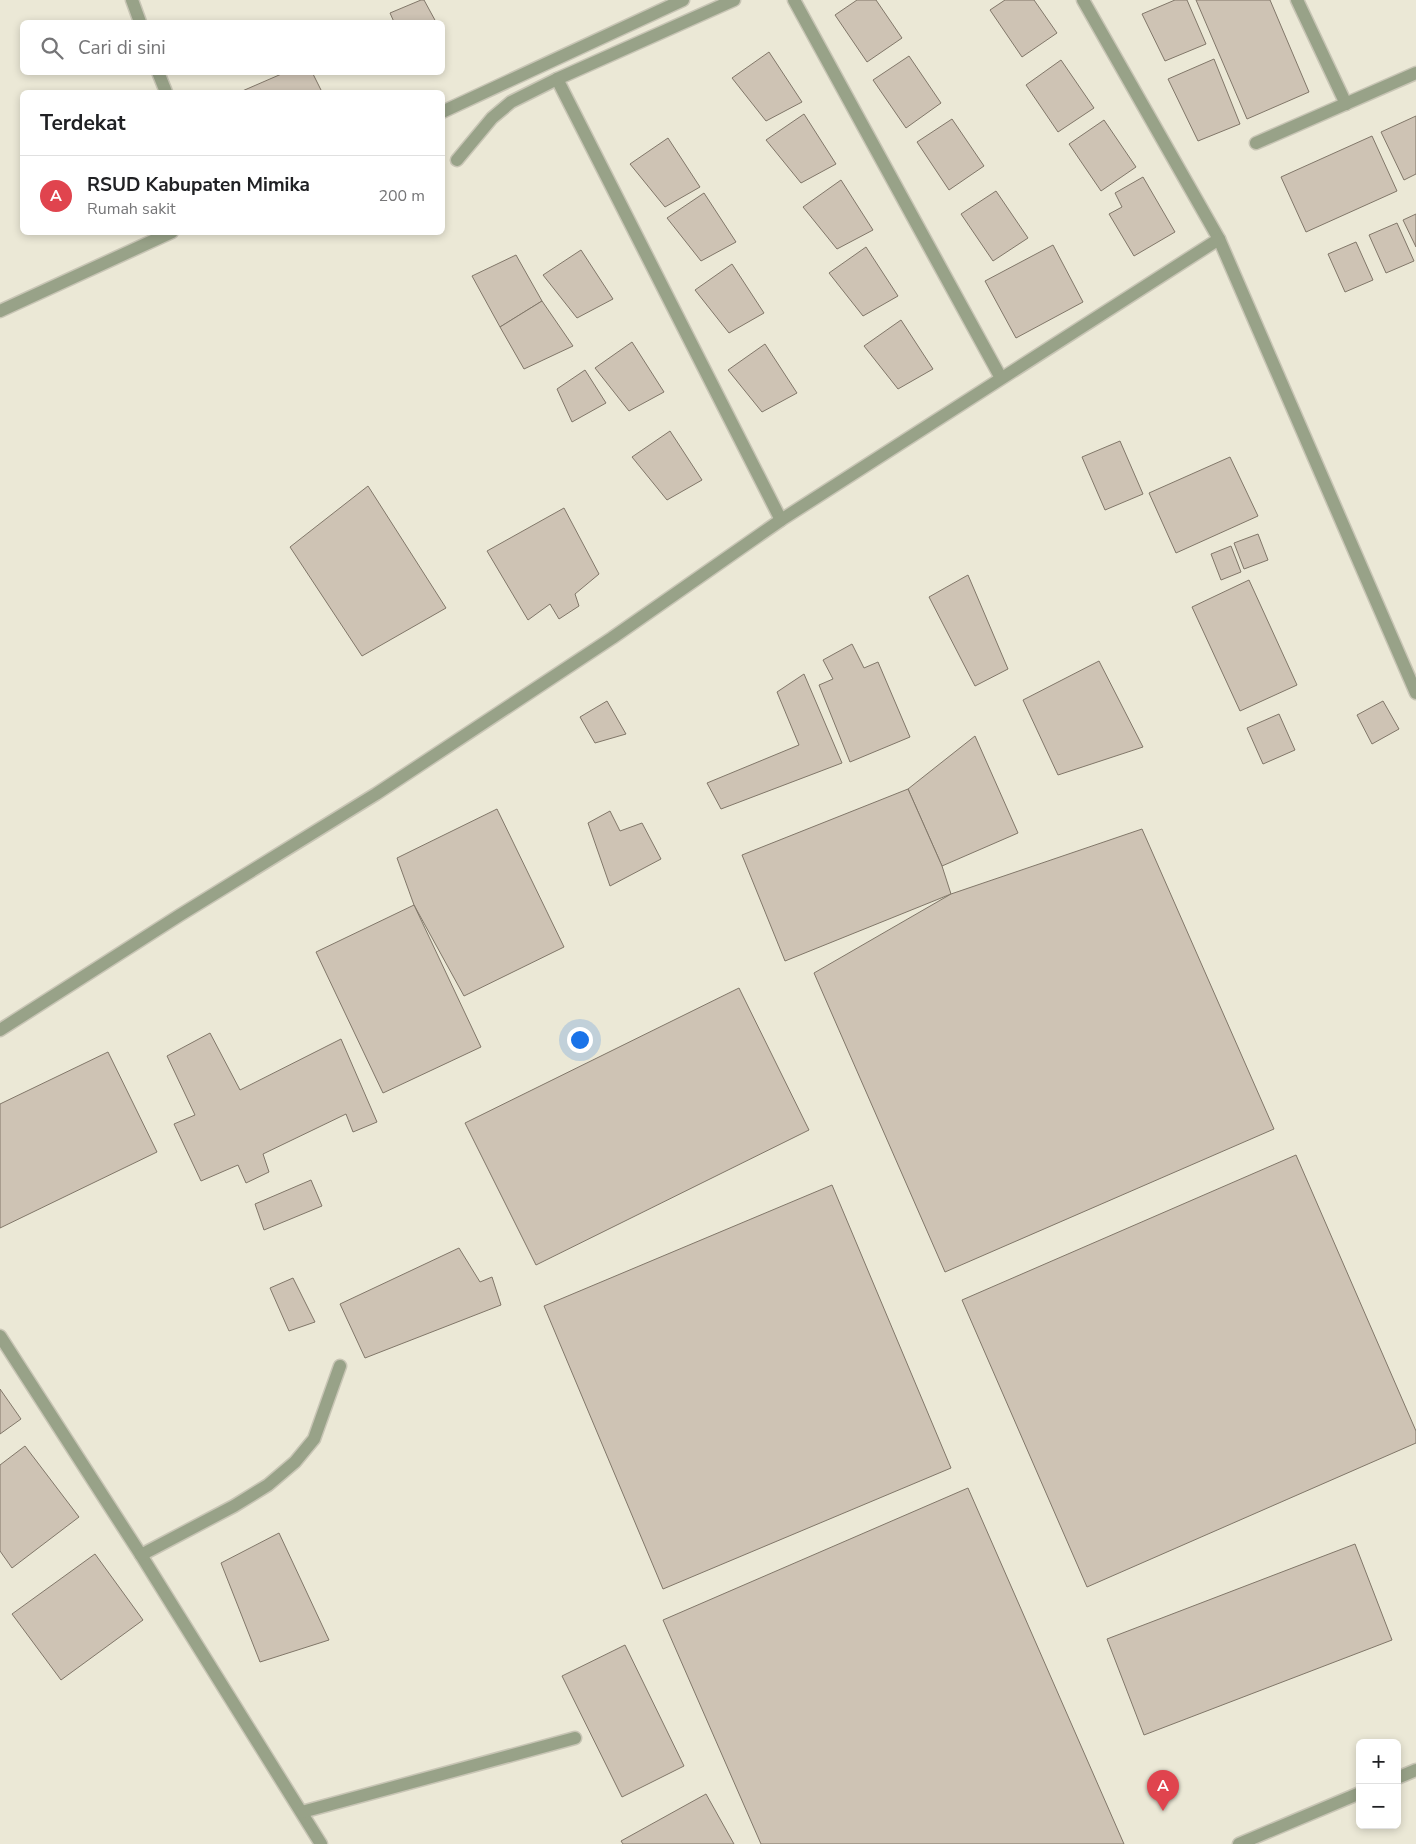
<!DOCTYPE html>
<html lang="id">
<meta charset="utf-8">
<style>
body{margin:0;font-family:"Nunito Sans",sans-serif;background:#f2f2f2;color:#202124}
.controls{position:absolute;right:15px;bottom:15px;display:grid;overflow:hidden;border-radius:8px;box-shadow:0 2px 8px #0003}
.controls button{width:45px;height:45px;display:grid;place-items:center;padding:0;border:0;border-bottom:1px solid #e0e0e0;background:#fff;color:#202124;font:25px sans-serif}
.you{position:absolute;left:579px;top:1039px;width:18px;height:18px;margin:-12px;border:4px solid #fff;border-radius:50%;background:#1a73e8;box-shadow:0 0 0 8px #1a73e833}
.badge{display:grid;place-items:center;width:32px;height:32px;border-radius:50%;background:#bc469c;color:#fff;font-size:16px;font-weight:700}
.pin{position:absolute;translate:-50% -41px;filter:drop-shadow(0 1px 2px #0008)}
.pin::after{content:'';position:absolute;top:26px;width:18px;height:15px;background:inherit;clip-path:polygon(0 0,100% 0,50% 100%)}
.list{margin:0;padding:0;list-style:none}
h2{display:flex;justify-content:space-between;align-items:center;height:65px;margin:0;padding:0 20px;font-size:21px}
h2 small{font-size:16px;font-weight:400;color:#757577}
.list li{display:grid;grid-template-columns:32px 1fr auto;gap:15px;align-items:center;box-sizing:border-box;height:80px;padding:0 20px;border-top:1px solid #e0e0e0}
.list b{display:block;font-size:19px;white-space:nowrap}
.list p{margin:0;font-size:16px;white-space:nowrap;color:#757577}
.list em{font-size:16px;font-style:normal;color:#757577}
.icon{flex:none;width:28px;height:28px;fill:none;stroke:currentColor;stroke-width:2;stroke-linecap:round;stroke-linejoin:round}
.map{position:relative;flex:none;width:1416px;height:1844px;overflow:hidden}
.search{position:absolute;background:#fff;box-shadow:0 2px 8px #0003;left:20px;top:20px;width:425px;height:55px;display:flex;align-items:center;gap:12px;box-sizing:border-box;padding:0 18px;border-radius:8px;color:#757577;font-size:19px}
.panel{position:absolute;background:#fff;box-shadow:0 2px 8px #0003;left:20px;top:90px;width:425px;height:145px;border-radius:8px}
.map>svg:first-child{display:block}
</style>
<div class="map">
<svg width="1416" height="1844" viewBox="0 0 1416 1844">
<rect width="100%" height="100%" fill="#ebe8d6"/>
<g fill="#cec3b4" stroke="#817769">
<polygon points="421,0 424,0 436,22 394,22 390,13"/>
<polygon points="857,0 876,0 902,38 867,62 835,15"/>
<polygon points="1005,0 1034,0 1057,33 1022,57 990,10"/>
<polygon points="1175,0 1187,0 1206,44 1165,61 1142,14"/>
<polygon points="1196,0 1270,0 1309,92 1247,119"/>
<polygon points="769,52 802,102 766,121 732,78"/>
<polygon points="909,56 941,103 906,128 873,80"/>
<polygon points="1214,59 1240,124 1198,141 1168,79"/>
<polygon points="1061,60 1094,108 1058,132 1026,85"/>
<polygon points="286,72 312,72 322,92 240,92"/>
<polygon points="804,114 836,164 801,183 766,140"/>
<polygon points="1416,116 1416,174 1404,180 1381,132"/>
<polygon points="952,119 984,166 949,190 917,142"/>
<polygon points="1104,120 1136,167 1101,191 1069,144"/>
<polygon points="1372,136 1397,191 1306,232 1281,177"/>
<polygon points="668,138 700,187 665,207 630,164"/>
<polygon points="1143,177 1175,232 1134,256 1109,214 1122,207 1115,193"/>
<polygon points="841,180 873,230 837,249 803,207"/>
<polygon points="996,191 1028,238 993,261 961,214"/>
<polygon points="704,193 736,242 701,261 667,218"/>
<polygon points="1416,214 1416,247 1403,220"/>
<polygon points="1397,223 1414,261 1386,273 1369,235"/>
<polygon points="1356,242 1373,280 1345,292 1328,254"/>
<polygon points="1053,245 1083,302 1016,338 985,281"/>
<polygon points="866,247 898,296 863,316 829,273"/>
<polygon points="581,250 613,299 577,318 543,275"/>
<polygon points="516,255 542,301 500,327 472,276"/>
<polygon points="732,264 764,313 729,333 695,290"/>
<polygon points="542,301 573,346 524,369 500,327"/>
<polygon points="901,320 933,369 898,389 864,346"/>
<polygon points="632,342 664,392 629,411 595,368"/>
<polygon points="765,344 797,393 762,412 728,370"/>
<polygon points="585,370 606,403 572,422 557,389"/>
<polygon points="670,431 702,480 667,500 632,457"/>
<polygon points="1120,441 1143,494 1105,510 1082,457"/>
<polygon points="1230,457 1258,516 1176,553 1149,493"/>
<polygon points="368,486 446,608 362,656 290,547"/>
<polygon points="564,508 599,574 575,594 579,606 559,619 550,604 528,620 487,551"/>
<polygon points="1258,534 1268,560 1244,569 1234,543"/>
<polygon points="1231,546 1241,572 1221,580 1211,554"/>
<polygon points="968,575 1008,669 975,686 929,597"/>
<polygon points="1249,580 1297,685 1240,711 1192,607"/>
<polygon points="852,644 864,668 878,662 910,737 850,762 819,685 833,679 823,660"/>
<polygon points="1099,661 1143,747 1058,775 1023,700"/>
<polygon points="804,674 842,763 721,809 707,783 799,745 777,692"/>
<polygon points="607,701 626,734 595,743 580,717"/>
<polygon points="1383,701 1399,729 1372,744 1357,715"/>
<polygon points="1279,714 1295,750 1263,764 1247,728"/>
<polygon points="975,736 1018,833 942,866 908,789"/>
<polygon points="908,789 942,866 951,894 785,961 742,855"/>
<polygon points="497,809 564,947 464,996 414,905 397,858"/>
<polygon points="610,811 620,831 642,823 661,859 610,886 588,823"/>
<polygon points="1142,829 1274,1129 945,1272 814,973 951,894"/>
<polygon points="414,905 481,1047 383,1093 316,952"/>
<polygon points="739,988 809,1130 536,1265 465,1123"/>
<polygon points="210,1033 240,1090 341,1039 377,1122 353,1132 346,1114 263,1154 269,1172 246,1183 238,1165 201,1181 174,1124 195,1115 167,1056"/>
<polygon points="108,1052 157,1152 0,1228 0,1104"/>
<polygon points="1296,1155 1416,1431 1416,1443 1087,1587 962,1300"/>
<polygon points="311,1180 322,1206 264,1230 255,1204"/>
<polygon points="832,1185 951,1468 663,1589 544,1306"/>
<polygon points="459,1248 480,1282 492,1277 501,1305 365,1358 340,1304"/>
<polygon points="293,1278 315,1322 289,1331 270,1288"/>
<polygon points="0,1389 21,1419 0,1434"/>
<polygon points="25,1446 79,1517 12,1568 0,1551 0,1465"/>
<polygon points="968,1488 1124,1844 761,1844 663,1620"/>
<polygon points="279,1533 329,1640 260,1662 221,1563"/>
<polygon points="1355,1544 1392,1640 1144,1735 1107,1639"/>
<polygon points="95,1554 143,1620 61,1680 12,1614"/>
<polygon points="625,1645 684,1766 622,1797 562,1676"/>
<polygon points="706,1794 734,1844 623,1844 621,1841"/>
</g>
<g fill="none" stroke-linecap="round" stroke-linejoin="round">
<g stroke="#c8c5b5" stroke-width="15">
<g id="minor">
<polyline points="132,0 140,22"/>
<polyline points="794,0 1001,378"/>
<polyline points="1083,0 1219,239 1416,693"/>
<polyline points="1297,0 1346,104"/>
<polyline points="158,72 166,92"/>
<polyline points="557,79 781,520"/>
<polyline points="442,112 683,0"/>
<polyline points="1256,143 1416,73"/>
<polyline points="457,160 492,118 511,102 557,79 734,0"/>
<polyline points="0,311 172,232"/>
<polyline points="0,1030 180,915 376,794 612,638 781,520 1219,239"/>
<polyline points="0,1336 141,1555 321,1844"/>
<polyline points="141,1555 234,1506 268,1485 295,1462 314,1439 340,1366"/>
<polyline points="1397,1778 1416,1770"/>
<polyline points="302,1812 575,1738"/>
<polyline points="1239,1844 1360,1793"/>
</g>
</g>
<use href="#minor" stroke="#98a288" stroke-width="12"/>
</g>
</svg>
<div class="controls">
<button>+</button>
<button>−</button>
</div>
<div class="you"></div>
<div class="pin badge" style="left:1163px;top:1811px;background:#e0444e">A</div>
<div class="search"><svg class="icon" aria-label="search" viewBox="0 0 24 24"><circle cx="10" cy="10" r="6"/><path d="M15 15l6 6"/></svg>Cari di sini</div>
<section class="panel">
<h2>Terdekat<small></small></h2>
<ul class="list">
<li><span class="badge" style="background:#e0444e">A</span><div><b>RSUD Kabupaten Mimika</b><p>Rumah sakit</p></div><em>200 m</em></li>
</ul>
</section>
</div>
